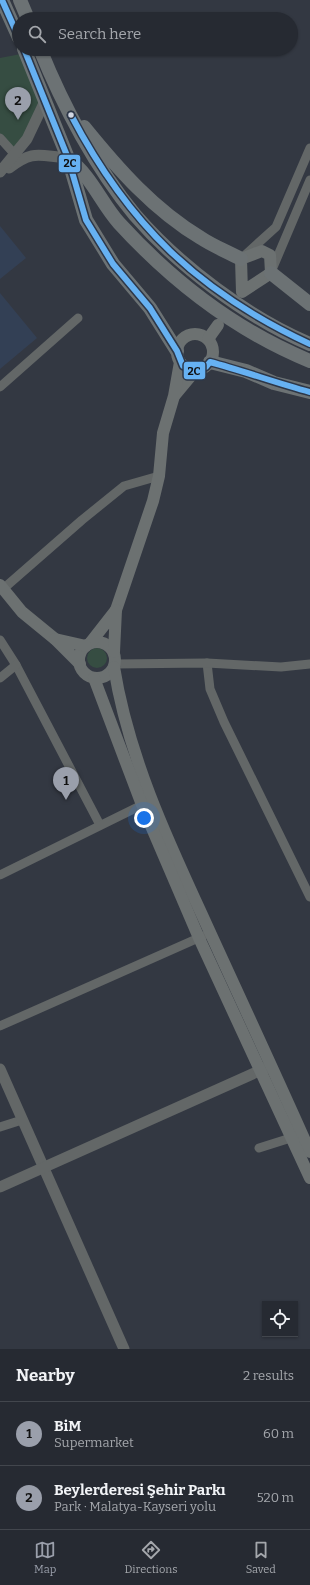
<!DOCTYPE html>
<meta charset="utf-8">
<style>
body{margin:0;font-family:Bitter,serif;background:#2e323a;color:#f1f3f6}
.controls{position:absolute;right:12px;bottom:12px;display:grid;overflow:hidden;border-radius:0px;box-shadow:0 1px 3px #0004}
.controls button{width:36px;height:36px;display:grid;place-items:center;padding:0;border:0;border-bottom:1px solid #42464d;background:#262a32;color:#f1f3f6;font:20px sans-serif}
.you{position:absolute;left:144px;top:818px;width:14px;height:14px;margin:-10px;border:3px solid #fff;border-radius:50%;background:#1a73e8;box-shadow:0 0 0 6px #1a73e833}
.badge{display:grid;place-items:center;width:26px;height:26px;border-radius:50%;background:#9a9fab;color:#111;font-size:13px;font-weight:700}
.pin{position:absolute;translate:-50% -33px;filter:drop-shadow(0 1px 2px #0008)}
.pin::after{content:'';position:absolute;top:21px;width:14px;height:12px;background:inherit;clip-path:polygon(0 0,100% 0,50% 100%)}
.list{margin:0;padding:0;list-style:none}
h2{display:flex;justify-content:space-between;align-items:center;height:52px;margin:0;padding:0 16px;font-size:17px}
h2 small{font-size:13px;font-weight:400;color:#a4a7ac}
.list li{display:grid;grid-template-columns:26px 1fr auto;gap:12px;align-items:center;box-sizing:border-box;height:64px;padding:0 16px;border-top:1px solid #42464d}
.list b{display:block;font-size:15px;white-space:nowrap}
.list p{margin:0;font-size:13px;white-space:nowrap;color:#a4a7ac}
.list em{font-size:13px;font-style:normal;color:#a4a7ac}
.icon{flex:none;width:22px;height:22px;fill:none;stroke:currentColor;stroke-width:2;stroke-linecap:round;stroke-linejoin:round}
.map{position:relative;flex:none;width:310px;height:1349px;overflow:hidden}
.search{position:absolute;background:#262a32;box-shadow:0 1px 3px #0004;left:12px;right:12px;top:12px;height:44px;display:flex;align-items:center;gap:10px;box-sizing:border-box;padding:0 14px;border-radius:22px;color:#a4a7ac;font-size:15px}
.sheet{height:180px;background:#262a32}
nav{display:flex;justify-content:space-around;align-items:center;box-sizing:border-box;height:56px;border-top:1px solid #42464d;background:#262a32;font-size:11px;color:#a4a7ac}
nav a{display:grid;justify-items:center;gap:2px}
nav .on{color:#9a9fab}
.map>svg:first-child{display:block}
</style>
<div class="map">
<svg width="310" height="1349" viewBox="0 0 310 1349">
<rect width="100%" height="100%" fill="#333842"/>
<g fill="#334055">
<polygon points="0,226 26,258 0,279"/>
<polygon points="0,293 37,338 0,369"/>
</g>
<g fill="#364d42">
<polygon points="26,53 45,101 15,154 0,138 0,58"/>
<circle cx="97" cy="658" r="10"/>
</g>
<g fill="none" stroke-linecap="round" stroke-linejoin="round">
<g stroke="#636767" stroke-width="9">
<polyline points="0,138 18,158"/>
<polyline points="244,256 276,227 310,148"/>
<polyline points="271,272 310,180"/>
<polyline points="0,387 78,318"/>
<polyline points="3,589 82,520 124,486 159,476"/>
<polyline points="0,640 16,665 100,825"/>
<polyline points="207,663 210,689 224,722 310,897"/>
<polyline points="115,664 207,663 281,667 310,664"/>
<polyline points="0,678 16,665"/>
<polyline points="0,875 148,802"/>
<polyline points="0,1026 203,936"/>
<polyline points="0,1127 22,1120"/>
<polyline points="259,1148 297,1136"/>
</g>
<g stroke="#636767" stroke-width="11">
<path d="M9,168C34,149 39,156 68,158"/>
<polyline points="0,172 27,139 45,101"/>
<polyline points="0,1069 124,1349"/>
<polyline points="0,1187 268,1067"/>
</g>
<g stroke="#6c7171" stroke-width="12">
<polygon points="262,251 270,255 271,273 242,292 241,259"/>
<circle cx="195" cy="352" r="18"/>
<polyline points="208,339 218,325"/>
<polyline points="175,395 195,371"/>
<polyline points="0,585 22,612 55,639"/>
<polyline points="116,610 153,501 159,476 163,433 174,396 180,362"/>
<circle cx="97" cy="660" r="18"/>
<polyline points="91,642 116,610 114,652"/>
<polyline points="80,664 55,639 86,646"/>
<path d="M114,667C128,755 166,837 203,917C239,996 275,1073 310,1152"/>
<polyline points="94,678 142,805 199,938 310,1178"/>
</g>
<g stroke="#6c7274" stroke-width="14">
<polyline points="2,0 19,38"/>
<polyline points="20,0 28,19"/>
<polyline points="24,49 68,158 86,220 113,264 150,308 177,351"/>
<path d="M40,49C63,106 96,168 135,215C179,266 248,318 310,344"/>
<path d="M84,127C118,169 154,210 201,238C213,246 228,252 241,259"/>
<path d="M68,159C91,175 101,203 119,223C172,281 237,331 310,361"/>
<polyline points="271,273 310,304"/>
<polyline points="210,362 246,371 274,383 310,392"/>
</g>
<g stroke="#2d3748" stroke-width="9">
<g id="bus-1">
<polyline points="2,0 19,38"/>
<path d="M24,49L68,158L86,220L113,264L150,308L177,351L183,366L195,371L206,367L210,362C244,371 276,383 310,392"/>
<path d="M71,115C128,224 198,292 310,344"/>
</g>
</g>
<use href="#bus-1" stroke="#66b1f2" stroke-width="6"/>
</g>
<circle fill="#d1d7e3" stroke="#2d3748" stroke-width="1.5" cx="71" cy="115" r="3.5"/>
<g stroke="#2d3748" stroke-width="1.5">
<rect x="58" y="154" width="23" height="19" rx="4" fill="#66b1f2"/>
<rect x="183" y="361" width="23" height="19" rx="4" fill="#66b1f2"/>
</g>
<g font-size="11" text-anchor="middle" font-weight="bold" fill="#111">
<text x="70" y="167">2C</text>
<text x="194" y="375">2C</text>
</g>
</svg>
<div class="controls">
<button><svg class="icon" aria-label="locate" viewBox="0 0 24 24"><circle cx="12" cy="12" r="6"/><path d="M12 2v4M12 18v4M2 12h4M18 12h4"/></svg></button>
</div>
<div class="you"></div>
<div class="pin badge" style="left:66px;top:800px">1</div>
<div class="pin badge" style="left:18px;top:120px">2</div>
<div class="search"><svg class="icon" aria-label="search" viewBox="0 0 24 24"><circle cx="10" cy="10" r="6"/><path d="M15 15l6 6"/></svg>Search here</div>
</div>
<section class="sheet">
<h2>Nearby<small>2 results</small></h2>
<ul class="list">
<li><span class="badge">1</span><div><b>BiM</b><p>Supermarket</p></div><em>60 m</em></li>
<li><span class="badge">2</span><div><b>Beylerderesi Şehir Parkı</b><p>Park · Malatya-Kayseri yolu</p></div><em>520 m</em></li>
</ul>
</section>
<nav>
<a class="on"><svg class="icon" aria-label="map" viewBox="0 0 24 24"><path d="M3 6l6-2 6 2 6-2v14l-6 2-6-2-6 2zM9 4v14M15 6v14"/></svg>Map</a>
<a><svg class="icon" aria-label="directions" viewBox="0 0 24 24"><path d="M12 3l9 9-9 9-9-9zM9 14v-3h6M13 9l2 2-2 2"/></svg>Directions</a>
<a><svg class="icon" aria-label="saved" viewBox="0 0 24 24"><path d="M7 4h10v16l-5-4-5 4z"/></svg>Saved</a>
</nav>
